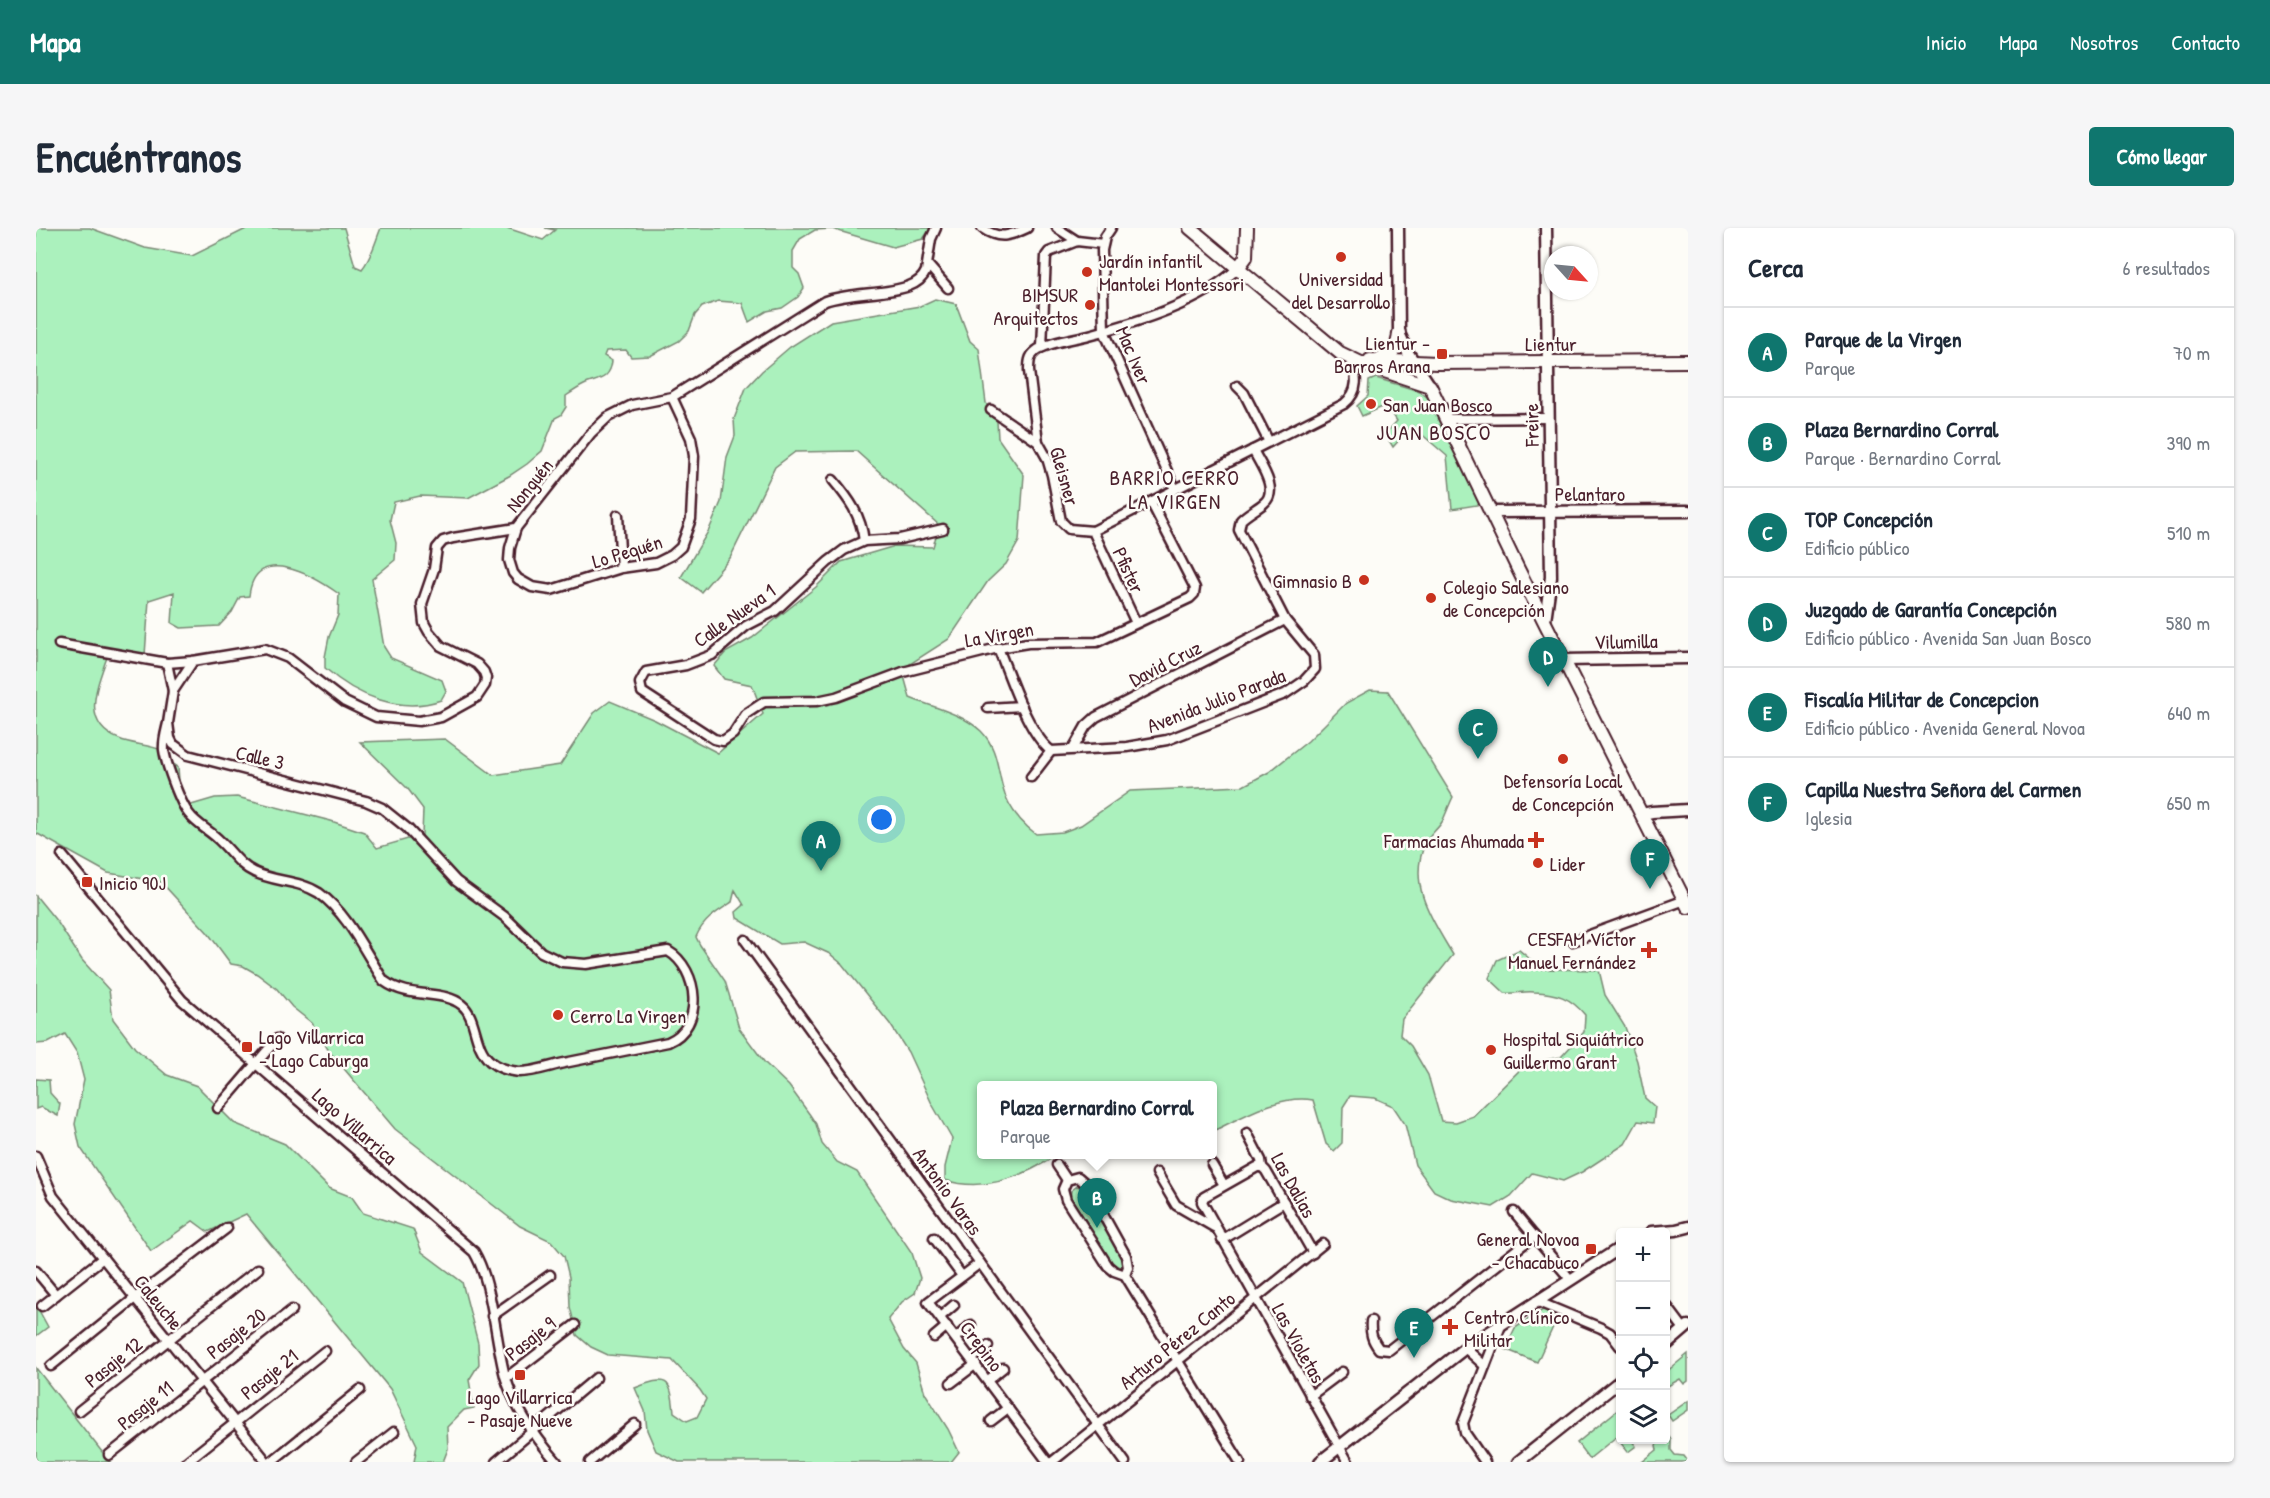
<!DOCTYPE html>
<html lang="es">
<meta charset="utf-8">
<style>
body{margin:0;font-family:"Patrick Hand",sans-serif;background:#f6f6f7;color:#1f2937}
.controls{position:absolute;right:18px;bottom:18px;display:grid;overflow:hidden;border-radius:6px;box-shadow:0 2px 4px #0004}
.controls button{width:54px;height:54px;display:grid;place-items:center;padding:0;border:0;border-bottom:2px solid #e0e1e3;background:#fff;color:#1f2937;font:30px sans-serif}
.compass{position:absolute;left:1508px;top:18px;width:54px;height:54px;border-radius:50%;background:#fff;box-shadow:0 2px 4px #0004;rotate:117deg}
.you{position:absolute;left:846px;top:592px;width:21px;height:21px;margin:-15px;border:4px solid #fff;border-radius:50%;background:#1a73e8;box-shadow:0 0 0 9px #1a73e833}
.badge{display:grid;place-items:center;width:39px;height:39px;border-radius:50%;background:#0f766e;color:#fff;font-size:20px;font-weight:700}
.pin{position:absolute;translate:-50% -50px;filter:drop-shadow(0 2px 3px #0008)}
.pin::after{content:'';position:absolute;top:32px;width:21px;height:18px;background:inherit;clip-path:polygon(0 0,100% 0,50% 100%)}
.popup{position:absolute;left:941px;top:853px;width:240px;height:78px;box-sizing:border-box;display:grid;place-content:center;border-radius:6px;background:#fff;filter:drop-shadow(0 2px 4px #0005);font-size:20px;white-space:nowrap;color:#747a83}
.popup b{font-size:22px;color:#1f2937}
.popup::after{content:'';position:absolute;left:50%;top:100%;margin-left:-12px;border:12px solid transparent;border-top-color:#fff}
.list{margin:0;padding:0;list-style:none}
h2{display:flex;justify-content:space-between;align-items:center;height:78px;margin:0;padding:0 24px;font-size:26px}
h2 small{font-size:20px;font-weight:400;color:#747a83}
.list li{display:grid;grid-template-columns:39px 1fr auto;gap:18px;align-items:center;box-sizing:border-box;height:90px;padding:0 24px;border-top:2px solid #e0e1e3}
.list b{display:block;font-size:22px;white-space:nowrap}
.list p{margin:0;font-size:20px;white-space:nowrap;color:#747a83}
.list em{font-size:20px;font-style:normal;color:#747a83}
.icon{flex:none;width:33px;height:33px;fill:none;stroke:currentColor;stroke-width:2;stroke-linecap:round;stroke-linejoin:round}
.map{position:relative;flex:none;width:1652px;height:1234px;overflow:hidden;border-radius:6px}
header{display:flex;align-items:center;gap:36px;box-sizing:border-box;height:84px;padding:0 30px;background:#0f766e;color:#fff}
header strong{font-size:28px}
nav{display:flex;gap:33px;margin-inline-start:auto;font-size:21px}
.intro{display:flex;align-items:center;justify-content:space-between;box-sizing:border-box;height:144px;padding:0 36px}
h1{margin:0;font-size:42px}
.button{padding:15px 27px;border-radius:6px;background:#0f766e;color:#fff;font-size:21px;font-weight:700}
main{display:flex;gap:36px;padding:0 36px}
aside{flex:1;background:#fff;border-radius:6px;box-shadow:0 2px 4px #0004}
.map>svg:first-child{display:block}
</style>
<header>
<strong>Mapa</strong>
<nav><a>Inicio</a><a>Mapa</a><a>Nosotros</a><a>Contacto</a></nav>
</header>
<div class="intro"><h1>Encuéntranos</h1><a class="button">Cómo llegar</a></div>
<main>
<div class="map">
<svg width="1652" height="1234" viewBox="0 0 1652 1234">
<rect width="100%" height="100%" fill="#fdfcf7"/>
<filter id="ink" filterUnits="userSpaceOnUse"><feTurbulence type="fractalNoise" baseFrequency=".0167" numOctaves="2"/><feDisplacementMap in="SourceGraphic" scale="12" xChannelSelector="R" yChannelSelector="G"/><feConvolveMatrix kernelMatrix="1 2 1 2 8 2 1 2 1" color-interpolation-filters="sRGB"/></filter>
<g filter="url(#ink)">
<g fill="#abf1bd" stroke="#7a8874" stroke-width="1.5">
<path d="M0,0H54L109,20L156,28L212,0H308L319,38L326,41C336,29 339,14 345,0H471L507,12L519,2L509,0H895L887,11L857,19L796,1L779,2L764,11L757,23V40L763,46L768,60L762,69L746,80L731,83L713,94L706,75L682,73L666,79L659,87L653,103L643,113L614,128L595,129L590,122L570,123L568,128L576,133C574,153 560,151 548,157C542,160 536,164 530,168V179L525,187L519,190L506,223L491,236L473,248L432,270L384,268L358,274L354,292L360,315L359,332L336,351L348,419L355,430L406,452L410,463L405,472C364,486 320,468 289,440V429L293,409L302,387L303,366C278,348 219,314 213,368L204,369L196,384L183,398L145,400L136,395L138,364L113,372L109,427L74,420C65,451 40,494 83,511C97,517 113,516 128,523L131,532L142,539L145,580L179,570L201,569L295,593L328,604L341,620L386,607L387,581L372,561L324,514L409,511L457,547L524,537L558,485L574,473L619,492L682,525L727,486L716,457L688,451L678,438L689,425L716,410L780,359L805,334L859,318L897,319L903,297L820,223L759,224L739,239L694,330L665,364L645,349L673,302L685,274L691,229L699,208L698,191L710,160L726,143L754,119L795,93L884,78L899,71L920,76L934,113L943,121L950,175L961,193L962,210L988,247L983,313L970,336L952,353L913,411L866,441L874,470C897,479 927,486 945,503C963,521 961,545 969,567C976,584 986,596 1000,606L1027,604L1045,597L1094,563L1207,558L1233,544L1272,513L1310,475L1334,462L1352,463L1417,569C1413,577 1410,586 1406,594C1401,602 1392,608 1389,616C1371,657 1397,693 1417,727L1366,791L1364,807L1375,818L1392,847L1405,893L1420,894L1437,888L1491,835L1525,829L1548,804L1549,787C1534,769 1521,765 1498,764C1488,763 1479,766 1469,765L1453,750L1461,732L1483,722L1506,741L1563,742L1569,767L1589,799L1601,833L1609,870L1619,879L1617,895L1602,893L1589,916L1546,944L1527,953L1496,945L1475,968L1457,979L1415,971L1398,963L1379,937L1369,896L1357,878L1339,870L1314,868L1307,879L1306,915L1298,923L1290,916L1277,872C1243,866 1207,889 1177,903L1176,858H946V926L1021,927C987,949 948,965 909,952V939L916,911L896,876L872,824L854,796L806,736L794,726L768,714L744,716L701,690L700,684L708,677L699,662L696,674C682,683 667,692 660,709L664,717L689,753L703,800L729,835L753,858L774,887L780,896L786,916L801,934L821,944L876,1025L884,1050L879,1065L866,1074L852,1091L868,1121L880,1135L889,1165L912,1201L923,1224L915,1234H643L620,1223L611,1202L609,1183L599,1160C631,1147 635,1150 638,1184L651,1193L661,1189L670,1171L664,1162L636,1132L572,1127L555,1119L541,1107L534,1079L533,1049L528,1028L515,1013L484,998L359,901L293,823L276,795L256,779L241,761L221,746L207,738L195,736L172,705L125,654L72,645L0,605Z"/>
<polygon points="1340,150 1383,163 1399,175 1447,276 1416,281 1411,228 1376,198 1357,219 1349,206 1361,193 1351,177 1326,188 1321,178 1332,168 1333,153"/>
<polygon points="0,668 22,695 46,732 73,762 77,791 99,820 131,847 161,858 198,895 249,916 293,960 316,969 327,985 377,1001 386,1024 426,1054 442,1115 443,1136 433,1152 438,1180 428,1182 411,1199 412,1221 407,1234 378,1234 381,1217 354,1161 210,986 172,1004 157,993 115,1023 44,919 39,896 48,852 41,825 29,806 12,815 0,816"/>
<polygon points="0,851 13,852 14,865 24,876 22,888 5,879 0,881"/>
<polygon points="1041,958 1048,961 1087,1029 1088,1039 1084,1042 1077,1039 1034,972 1035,963"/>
<polygon points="0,1077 12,1099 0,1108"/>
<polygon points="1513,1078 1523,1086 1501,1134 1469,1121 1479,1100"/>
<polygon points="1652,1126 1652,1153 1648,1156 1644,1151 1630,1159 1630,1144"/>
<polygon points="0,1140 74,1234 0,1234"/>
<polygon points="1652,1173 1652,1182 1636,1193 1632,1187"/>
<polygon points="1584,1180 1584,1212 1595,1212 1600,1218 1592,1224 1580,1209 1553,1231 1541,1215"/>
<polygon points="1633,1208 1635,1211 1635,1222 1639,1227 1648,1228 1651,1232 1649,1234 1606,1234 1621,1222 1620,1217"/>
</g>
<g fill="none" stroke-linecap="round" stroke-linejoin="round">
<g stroke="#4a1f2b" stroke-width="13">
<g id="minor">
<path d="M946,0C963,12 974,8 991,0"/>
<polyline points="1021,0 1041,13"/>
<polyline points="1075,0 1069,9 1066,22 1068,103 1139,261"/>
<polyline points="892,37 912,60"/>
<polyline points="1006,119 1010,28 1013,24 1041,13 1067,16"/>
<polyline points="1201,158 1208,165 1233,214"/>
<path d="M636,169L655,210L658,228L655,291L645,319L636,327L620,335L585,340L515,362L496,359L482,351L477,345L473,332L474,320L480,300L555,205L572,189L596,177L636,169L789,73C816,64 849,67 873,58C881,55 887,50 890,43L895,11L900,0"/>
<polyline points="955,182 1002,214"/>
<polyline points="1411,191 1513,190"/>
<path d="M797,252C813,271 825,287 828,313"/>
<polyline points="582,287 585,340"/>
<polyline points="907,301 864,311 828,313 808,322 792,334 739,383 710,398 676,427 650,437 610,444 604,455 606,464 678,511 687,513 697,506 710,486 728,474 781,473 800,469 867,444 962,420 992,415 1061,414 1154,370 1158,366 1159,360 1115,274"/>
<path d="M1057,303L1033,301L1025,293L1016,247L1011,230L1002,214L993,143C993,135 993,128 1000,123C1011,114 1039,111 1053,107C1102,94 1165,75 1202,40"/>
<path d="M1057,303L1308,176C1324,163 1321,148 1315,131"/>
<polyline points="1057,303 1100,395"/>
<polyline points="23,416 131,435 157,433 229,421 252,430 309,474 340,489 383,493 405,489 441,469 449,457 450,450 448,444 441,436 405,418 393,404 388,395 386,376 398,341 401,320 407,313 417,310 480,300"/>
<path d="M962,420C974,448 991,504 1015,523L1091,519L1131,512L1249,466L1268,453L1279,441L1278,427L1249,392L1203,302L1205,292C1212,285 1221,281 1228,275C1244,262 1223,235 1217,222"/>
<path d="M131,435L137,463L132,495L134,510L137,516L152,527L330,573L346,580L371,600L420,653L469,689L505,724L526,734L550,736L632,723C663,741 669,799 632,814C598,821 563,828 528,835C514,838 498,844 483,844C473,843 462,840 454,833C437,818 441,789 426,777C407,761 374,772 348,753C328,723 313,687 283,665C263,652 238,654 218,644C203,637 196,624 184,613C175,603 161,597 153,586C144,575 130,536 128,522C127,513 130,504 132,495"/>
<polyline points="137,463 157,433"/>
<polyline points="952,480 986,478"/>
<polyline points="1037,521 1050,498 1060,489 1249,392"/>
<polyline points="995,549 1015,523"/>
<path d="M26,627L146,772L438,1024C457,1056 459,1111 469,1148C479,1181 499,1209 521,1234"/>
<polyline points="709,712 1089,1234"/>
<polyline points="1537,713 1649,672"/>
<polyline points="182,880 241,811"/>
<polyline points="1211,905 1225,932 1226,939 1230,943 1277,1025"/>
<polyline points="0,928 17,968 231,1234"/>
<polyline points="1021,937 1031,952"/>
<polyline points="1176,937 1188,957"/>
<polyline points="1226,939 1221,939 1168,969 1166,974 1312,1234"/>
<polyline points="1121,945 1140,977 1178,999"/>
<polyline points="1478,984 1534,1051"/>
<polyline points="898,1010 926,1048"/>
<polyline points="1186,1012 1248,974"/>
<polyline points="944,1035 892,1074 1012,1234"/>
<polyline points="0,1043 20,1067"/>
<polyline points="1089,1047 1092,1039 1090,1028 1050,956 1042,949 1031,952 1027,961 1030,972 1072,1038 1078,1043 1089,1047 1204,1234"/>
<polyline points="1500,1073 1565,1100 1574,1105 1584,1118"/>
<polyline points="1630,1077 1648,1101"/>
<polyline points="6,1078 67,1030"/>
<polyline points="456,1088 514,1047"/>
<polyline points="904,1089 918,1077"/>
<path d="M1335,1093C1334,1105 1336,1112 1343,1121L1353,1122L1498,1008"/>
<polyline points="898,1109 911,1098"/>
<polyline points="920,1110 935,1097"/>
<polyline points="1429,1120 1449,1138"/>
<polyline points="936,1131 952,1118"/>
<polyline points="15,1138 99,1070 191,1000"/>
<polyline points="470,1150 539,1097"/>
<polyline points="952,1152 967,1140"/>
<polyline points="915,1155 940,1136"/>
<polyline points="1274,1168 1306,1144"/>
<polyline points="43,1183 222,1041"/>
<polyline points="955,1193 972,1180"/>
<polyline points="73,1227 256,1082"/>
<polyline points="150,1234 289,1123"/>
<polyline points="235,1234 324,1162"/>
<polyline points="320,1234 358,1204"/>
<polyline points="460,1234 560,1150"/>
<polyline points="554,1234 599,1196"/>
<polyline points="1016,1234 1287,1016"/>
<polyline points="1449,1234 1429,1205 1427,1195 1466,1095"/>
</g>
</g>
<g stroke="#4a1f2b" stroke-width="15">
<g id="tertiary">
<polyline points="1362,0 1363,105 1372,125 1394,158"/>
<polyline points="1457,284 1652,283"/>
<polyline points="1528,432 1652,430"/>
<polyline points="1606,586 1616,584 1652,582"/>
</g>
</g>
<g stroke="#4a1f2b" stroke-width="15">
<g id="secondary">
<polyline points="1509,392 1515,349 1510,0"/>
<polyline points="1615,1004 1640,1002 1652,999"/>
<polyline points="1630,1117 1652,1098"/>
<polyline points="1284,1234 1429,1120 1584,1020"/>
<polyline points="1482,1234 1584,1153"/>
</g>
</g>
<g stroke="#4a1f2b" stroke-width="16">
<g id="primary">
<polyline points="1154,0 1304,125 1327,136 1394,158 1482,341 1652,679"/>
<polyline points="1202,40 1210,29 1211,0"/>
<polyline points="1334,132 1401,135 1652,133"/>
<path d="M1341,132C1356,129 1362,120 1363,105"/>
</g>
</g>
<use href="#minor" stroke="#fdfcf7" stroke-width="8"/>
<use href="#tertiary" stroke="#fdfcf7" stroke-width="10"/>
<use href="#secondary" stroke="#fdfcf7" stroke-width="10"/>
<use href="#primary" stroke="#fdfcf7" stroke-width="12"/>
</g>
</g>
<g fill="#c8321e" stroke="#fdfcf7" stroke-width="2">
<circle cx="1305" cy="29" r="6"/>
<circle cx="1051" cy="44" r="6"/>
<circle cx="1054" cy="77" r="6"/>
<rect x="1400" y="120" width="12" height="12" rx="3"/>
<circle cx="1335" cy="176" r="6"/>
<circle cx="1328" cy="352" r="6"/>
<circle cx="1395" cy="370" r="6"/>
<circle cx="1527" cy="531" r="6"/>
<path d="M1497 603h6v6h6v6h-6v6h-6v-6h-6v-6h6z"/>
<circle cx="1502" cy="635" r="6"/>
<rect x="45" y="648" width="12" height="12" rx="3"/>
<path d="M1610 713h6v6h6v6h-6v6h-6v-6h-6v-6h6z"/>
<circle cx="522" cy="787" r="6"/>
<rect x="205" y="813" width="12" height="12" rx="3"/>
<circle cx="1455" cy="822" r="6"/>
<rect x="1549" y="1015" width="12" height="12" rx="3"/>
<path d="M1411 1090h6v6h6v6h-6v6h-6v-6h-6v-6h6z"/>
<rect x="478" y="1141" width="12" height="12" rx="3"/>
</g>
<g text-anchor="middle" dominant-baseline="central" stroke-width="5" stroke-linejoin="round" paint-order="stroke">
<g font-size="20" fill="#4a1f2b" stroke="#fdfcf7" text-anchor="start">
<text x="1063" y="32">Jardín infantil<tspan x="1063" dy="23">Mantolei Montessori</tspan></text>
<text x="1305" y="50" text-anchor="middle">Universidad<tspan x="1305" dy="23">del Desarrollo</tspan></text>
<text x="1042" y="66" text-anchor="end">BIMSUR<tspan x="1042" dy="23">Arquitectos</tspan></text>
<text x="1394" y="114" text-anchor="end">Lientur -<tspan x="1394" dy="23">Barros Arana</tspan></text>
<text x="1347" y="176">San Juan Bosco</text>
<text x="1316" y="352" text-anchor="end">Gimnasio B</text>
<text x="1407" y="358">Colegio Salesiano<tspan x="1407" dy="23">de Concepción</tspan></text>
<text x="1527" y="552" text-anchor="middle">Defensoría Local<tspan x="1527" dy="23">de Concepción</tspan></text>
<text x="1488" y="612" text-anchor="end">Farmacias Ahumada</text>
<text x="1514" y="635">Lider</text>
<text x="63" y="654">Inicio 90J</text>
<text x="1600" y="710" text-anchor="end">CESFAM Víctor<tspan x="1600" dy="23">Manuel Fernández</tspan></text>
<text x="534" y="787">Cerro La Virgen</text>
<text x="223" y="808">Lago Villarrica<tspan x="223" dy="23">- Lago Caburga</tspan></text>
<text x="1467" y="810">Hospital Siquiátrico<tspan x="1467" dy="23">Guillermo Grant</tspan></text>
<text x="1543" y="1010" text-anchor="end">General Novoa<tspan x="1543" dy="23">- Chacabuco</tspan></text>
<text x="1428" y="1088">Centro Clínico<tspan x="1428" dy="23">Militar</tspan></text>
<text x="484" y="1168" text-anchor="middle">Lago Villarrica<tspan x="484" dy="23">- Pasaje Nueve</tspan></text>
</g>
<g font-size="20" fill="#4a1f2b" stroke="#fdfcf7">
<text x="1515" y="115">Lientur</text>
<text transform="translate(1098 127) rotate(67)">Mac Iver</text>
<text transform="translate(1495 197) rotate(-91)">Freire</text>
<text transform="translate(1029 248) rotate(74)">Gleisner</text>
<text transform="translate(493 257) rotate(-51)">Nonguén</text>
<text x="1554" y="265">Pelantaro</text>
<text transform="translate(591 323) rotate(-17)">Lo Pequén</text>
<text transform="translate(1093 342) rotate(65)">Pfister</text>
<text transform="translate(698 387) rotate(-35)">Calle Nueva 1</text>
<text transform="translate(963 406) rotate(-10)">La Virgen</text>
<text transform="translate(1590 413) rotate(-1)">Vilumilla</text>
<text transform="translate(1129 435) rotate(-27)">David Cruz</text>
<text transform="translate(1180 472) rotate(-21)">Avenida Julio Parada</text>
<text transform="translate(224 529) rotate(13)">Calle 3</text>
<text transform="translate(319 898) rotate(41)">Lago Villarrica</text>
<text transform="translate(1258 957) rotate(61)">Las Dalias</text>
<text transform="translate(912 963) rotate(54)">Antonio Varas</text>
<text transform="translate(123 1074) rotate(51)">Caleuche</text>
<text transform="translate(200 1105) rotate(-38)">Pasaje 20</text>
<text transform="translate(494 1110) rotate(-38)">Pasaje 9</text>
<text transform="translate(1141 1112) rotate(-39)">Arturo Pérez Canto</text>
<text transform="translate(1263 1115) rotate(61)">Las Violetas</text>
<text transform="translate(946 1118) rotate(53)">Crepino</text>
<text transform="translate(77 1134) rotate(-39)">Pasaje 12</text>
<text transform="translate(233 1146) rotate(-39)">Pasaje 21</text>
<text transform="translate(109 1177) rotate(-39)">Pasaje 11</text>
</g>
<g font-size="21" letter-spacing="1.5" fill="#4a1f2b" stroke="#fdfcf7">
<text x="1398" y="204">JUAN BOSCO</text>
<text x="1139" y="249">BARRIO CERRO<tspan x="1139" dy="24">LA VIRGEN</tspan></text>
</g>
</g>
</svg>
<div class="controls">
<button>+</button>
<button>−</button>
<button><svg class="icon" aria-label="locate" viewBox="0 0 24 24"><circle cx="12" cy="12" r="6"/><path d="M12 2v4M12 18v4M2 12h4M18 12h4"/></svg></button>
<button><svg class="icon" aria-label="layers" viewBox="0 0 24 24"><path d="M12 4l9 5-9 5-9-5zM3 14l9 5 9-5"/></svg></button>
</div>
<svg class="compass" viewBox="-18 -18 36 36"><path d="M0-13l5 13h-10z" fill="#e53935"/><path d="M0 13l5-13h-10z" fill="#747a83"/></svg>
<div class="you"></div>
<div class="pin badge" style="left:785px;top:643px">A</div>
<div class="pin badge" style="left:1061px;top:1000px">B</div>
<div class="popup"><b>Plaza Bernardino Corral</b>Parque</div>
<div class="pin badge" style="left:1442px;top:531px">C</div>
<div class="pin badge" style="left:1512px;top:459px">D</div>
<div class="pin badge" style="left:1378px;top:1130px">E</div>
<div class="pin badge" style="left:1614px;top:661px">F</div>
</div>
<aside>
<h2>Cerca<small>6 resultados</small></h2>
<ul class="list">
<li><span class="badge">A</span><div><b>Parque de la Virgen</b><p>Parque</p></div><em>70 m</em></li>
<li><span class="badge">B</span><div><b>Plaza Bernardino Corral</b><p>Parque · Bernardino Corral</p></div><em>390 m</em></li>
<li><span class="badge">C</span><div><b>TOP Concepción</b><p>Edificio público</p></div><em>510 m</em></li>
<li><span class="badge">D</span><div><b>Juzgado de Garantía Concepción</b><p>Edificio público · Avenida San Juan Bosco</p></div><em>580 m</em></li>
<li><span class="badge">E</span><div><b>Fiscalía Militar de Concepcion</b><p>Edificio público · Avenida General Novoa</p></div><em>640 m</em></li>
<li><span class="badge">F</span><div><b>Capilla Nuestra Señora del Carmen</b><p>Iglesia</p></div><em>650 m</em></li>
</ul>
</aside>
</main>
